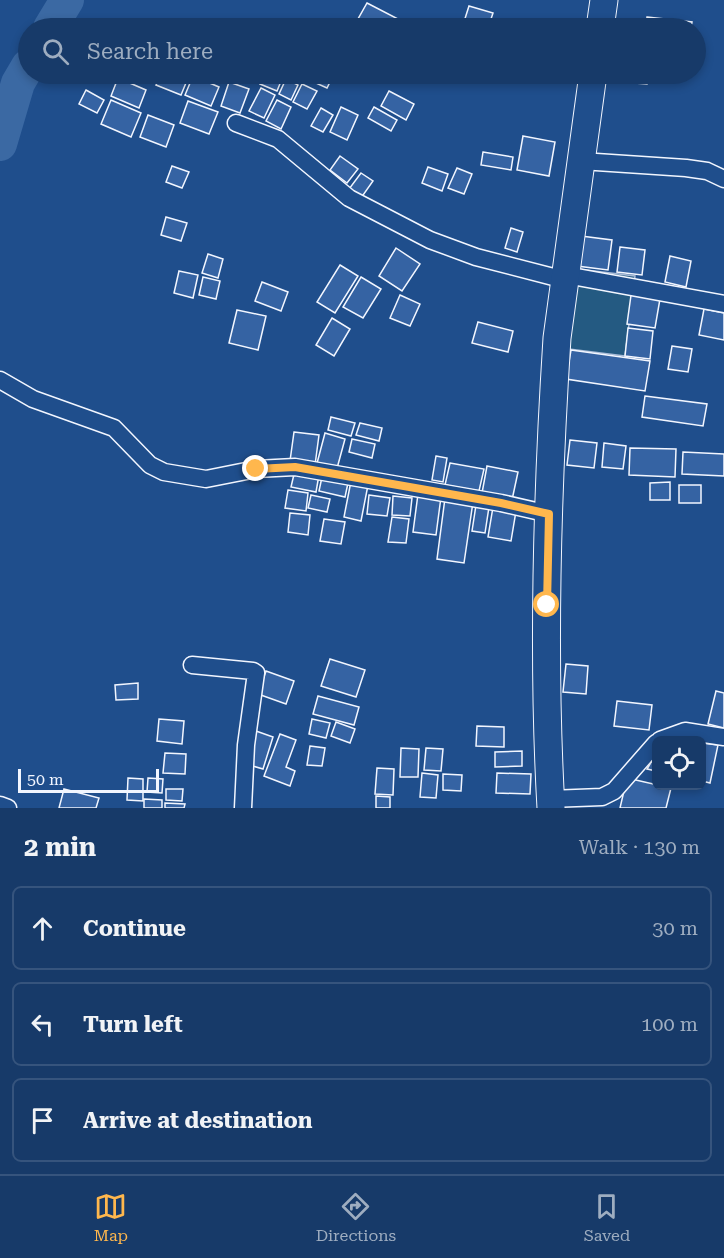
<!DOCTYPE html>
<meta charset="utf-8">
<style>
body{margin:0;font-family:"Roboto Serif",serif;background:#20416f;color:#f1f3f6}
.controls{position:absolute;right:18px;bottom:18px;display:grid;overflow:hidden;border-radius:9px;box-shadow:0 3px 9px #0003}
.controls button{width:54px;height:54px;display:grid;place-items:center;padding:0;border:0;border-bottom:2px solid #36547d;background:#173a69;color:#f1f3f6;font:30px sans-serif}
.scale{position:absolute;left:18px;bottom:15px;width:141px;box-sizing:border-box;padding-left:6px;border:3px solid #f2f6ff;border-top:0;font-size:16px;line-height:21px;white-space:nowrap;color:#f2f6ff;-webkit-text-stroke:4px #1f4e8c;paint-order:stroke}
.stop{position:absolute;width:18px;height:18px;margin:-14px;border:4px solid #ffb74d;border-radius:50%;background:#fff}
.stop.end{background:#ffb74d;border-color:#fff;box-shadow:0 2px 6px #0008}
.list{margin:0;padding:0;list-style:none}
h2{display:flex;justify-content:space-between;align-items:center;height:78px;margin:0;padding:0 24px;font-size:26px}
h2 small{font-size:20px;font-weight:400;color:#9eadc0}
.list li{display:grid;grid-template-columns:39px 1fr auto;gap:18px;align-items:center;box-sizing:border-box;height:84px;margin:0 12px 12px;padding:0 12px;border:2px solid #36547d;border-radius:9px}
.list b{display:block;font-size:22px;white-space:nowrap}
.list em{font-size:20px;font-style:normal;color:#9eadc0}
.icon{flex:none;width:33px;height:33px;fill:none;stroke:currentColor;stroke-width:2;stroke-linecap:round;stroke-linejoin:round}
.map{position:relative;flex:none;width:724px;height:808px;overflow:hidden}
.search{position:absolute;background:#173a69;box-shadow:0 3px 9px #0003;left:18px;right:18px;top:18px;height:66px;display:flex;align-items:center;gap:15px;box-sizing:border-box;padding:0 21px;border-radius:33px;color:#9eadc0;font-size:22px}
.sheet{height:366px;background:#173a69}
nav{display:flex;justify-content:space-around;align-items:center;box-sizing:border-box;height:84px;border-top:2px solid #36547d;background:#173a69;font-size:16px;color:#9eadc0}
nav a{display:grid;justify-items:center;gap:3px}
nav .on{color:#ffb74d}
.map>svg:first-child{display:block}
</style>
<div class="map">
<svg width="724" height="808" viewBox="0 0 724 808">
<rect width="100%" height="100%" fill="#1f4e8c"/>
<polygon fill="#245a82" stroke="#a8bbd7" stroke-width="1.5" points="569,268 635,276 625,356 561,348"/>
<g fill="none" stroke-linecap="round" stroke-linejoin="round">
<g stroke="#3b69a3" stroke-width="34">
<polyline points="50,28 67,0"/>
<polyline points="0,144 18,83 28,66"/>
</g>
</g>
<g fill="#3563a3" stroke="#f2f6ff" stroke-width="1.5">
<polygon points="367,3 400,20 395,28 377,28 358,19"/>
<polygon points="469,6 493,13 488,28 462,28"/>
<polygon points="647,17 692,22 691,28 646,28"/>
<polygon points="161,74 177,74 188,78 181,95 156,85"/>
<polygon points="265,74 284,74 277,91 260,84"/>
<polygon points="292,74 306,74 302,83 290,77"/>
<polygon points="312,74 334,74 327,88 309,80"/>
<polygon points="608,74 648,74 647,84 607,81"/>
<polygon points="193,76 219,87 211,106 185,95"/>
<polygon points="118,78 146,90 139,108 111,96"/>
<polygon points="286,79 298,85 291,100 279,94"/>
<polygon points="229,82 249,89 240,113 221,106"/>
<polygon points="302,84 317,91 307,109 293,102"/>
<polygon points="261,88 275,95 264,118 249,111"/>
<polygon points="86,90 104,100 97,113 79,104"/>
<polygon points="389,91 414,104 406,120 381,106"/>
<polygon points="111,100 141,113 131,137 101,124"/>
<polygon points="277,100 291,107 281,129 266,121"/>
<polygon points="188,101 218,112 209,134 180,123"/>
<polygon points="341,107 358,115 347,140 330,132"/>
<polygon points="374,107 397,120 391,131 368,118"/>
<polygon points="321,108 333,115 323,132 311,126"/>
<polygon points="148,115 174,125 166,147 140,137"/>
<polygon points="523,136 555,142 549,176 517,170"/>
<polygon points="483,152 513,157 511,170 481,165"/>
<polygon points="340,156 358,169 347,183 330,170"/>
<polygon points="172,166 189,172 182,188 166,182"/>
<polygon points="428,167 448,174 442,191 422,183"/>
<polygon points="457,168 472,174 464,194 448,188"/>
<polygon points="361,173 373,181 361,198 349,189"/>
<polygon points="166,217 187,223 181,241 161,235"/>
<polygon points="511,228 523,232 517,252 505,248"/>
<polygon points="581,236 612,240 608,270 577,266"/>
<polygon points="620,247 645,250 642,275 617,272"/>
<polygon points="396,248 420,264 402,291 379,276"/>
<polygon points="208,254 223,259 218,278 202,273"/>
<polygon points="670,256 691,261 686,287 665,282"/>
<polygon points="340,265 358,276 335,313 317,302"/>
<polygon points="179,271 198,275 193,298 174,293"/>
<polygon points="203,277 220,281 216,299 199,295"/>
<polygon points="361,277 381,289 363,318 343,307"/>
<polygon points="262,282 288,292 281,311 255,301"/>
<polygon points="632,288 661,293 655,328 627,324"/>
<polygon points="400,295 420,304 410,326 390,318"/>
<polygon points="704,309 724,313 724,340 699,335"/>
<polygon points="237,310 266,316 258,350 229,343"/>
<polygon points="332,318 350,329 334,356 316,345"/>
<polygon points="478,322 513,331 508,352 472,343"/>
<polygon points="628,328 653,331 650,359 625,356"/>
<polygon points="672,346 692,349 688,372 668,369"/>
<polygon points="571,350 650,361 645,391 566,379"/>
<polygon points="645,396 707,404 703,426 642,417"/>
<polygon points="331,417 355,423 351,436 328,430"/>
<polygon points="360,423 382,428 379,441 356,435"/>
<polygon points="294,432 319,435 315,465 290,461"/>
<polygon points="325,433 345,439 336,472 316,467"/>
<polygon points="352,439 375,444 372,458 349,452"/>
<polygon points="570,440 597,443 594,468 567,465"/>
<polygon points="604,443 626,446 623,469 602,467"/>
<polygon points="630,448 676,449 675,477 629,475"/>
<polygon points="683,452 724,454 724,476 682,474"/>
<polygon points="436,456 447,458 443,482 432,480"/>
<polygon points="450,463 484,469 479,491 445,485"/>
<polygon points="487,466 518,472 512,500 482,493"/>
<polygon points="295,470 319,475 316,492 291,487"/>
<polygon points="322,477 348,483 345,497 319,491"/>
<polygon points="351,481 368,485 361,521 344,517"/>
<polygon points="670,482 670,500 650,500 650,483"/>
<rect x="679" y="485" width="22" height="18"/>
<polygon points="288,490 308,493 306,511 285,508"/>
<polygon points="418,494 441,497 436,535 413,532"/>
<polygon points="311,495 330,499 327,512 308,508"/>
<polygon points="369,495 390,498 387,516 367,514"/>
<polygon points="393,496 412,498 410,516 392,515"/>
<polygon points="445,498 473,502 464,563 437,559"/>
<polygon points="476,505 489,507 485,533 472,531"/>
<polygon points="493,507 516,511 511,541 488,537"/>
<polygon points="290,513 310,515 308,535 288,532"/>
<polygon points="392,517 409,519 406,543 388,542"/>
<polygon points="324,519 345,522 341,544 320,541"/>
<polygon points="330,659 365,670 356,697 321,686"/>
<polygon points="566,664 588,666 586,694 563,692"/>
<polygon points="266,671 294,681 286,704 258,694"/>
<polygon points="138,683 138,699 116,700 115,685"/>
<polygon points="716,691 724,693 724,728 708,724"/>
<polygon points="318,696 359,707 354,725 313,714"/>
<polygon points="617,701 652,705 649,730 614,726"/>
<polygon points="159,719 184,721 182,744 157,741"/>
<polygon points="312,719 330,723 326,738 309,734"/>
<polygon points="336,722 355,729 350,743 331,736"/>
<polygon points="477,726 504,727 504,747 476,746"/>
<polygon points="256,731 273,737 263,769 246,764"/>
<polygon points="280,734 296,740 286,767 295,771 290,786 264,776"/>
<polygon points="702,743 718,745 710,783 702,781"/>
<polygon points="310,746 325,748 322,766 307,765"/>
<polygon points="401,748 419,749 418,777 400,777"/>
<polygon points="426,748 443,749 441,771 424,770"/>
<polygon points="522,751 522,766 495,767 495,752"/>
<polygon points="165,753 186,754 185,774 163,773"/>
<polygon points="656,756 656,771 647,769 653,759"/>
<polygon points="377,768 394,769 393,795 375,794"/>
<polygon points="422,773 438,775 436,798 420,797"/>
<polygon points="497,773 531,774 530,794 496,793"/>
<polygon points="443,774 462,775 461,791 443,790"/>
<polygon points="128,778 143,779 143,801 127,800"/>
<polygon points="148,778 163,779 162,793 147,792"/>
<polygon points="627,778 671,788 666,808 620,808"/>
<polygon points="64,789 99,798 96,808 59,808"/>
<polygon points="166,789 183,789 182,801 166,800"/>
<polygon points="376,796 390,797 390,808 376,808"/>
<polygon points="144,799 162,800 162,808 144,808"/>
<polygon points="165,803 185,804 184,808 165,808"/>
</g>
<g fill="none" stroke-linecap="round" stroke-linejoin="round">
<g stroke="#f2f6ff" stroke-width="19">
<g id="street">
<polyline points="236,123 278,139 349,198 430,240 476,257 565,280"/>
<polyline points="581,161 686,168 707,171 724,179"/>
<polyline points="566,275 724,304"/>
<polyline points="0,380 33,399 114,428 150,465 164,472 206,479 256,469 295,467 501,503 549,514"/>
<polyline points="192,665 253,671 256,673 246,745 243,808"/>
<polyline points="660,740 685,731 724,737"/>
<polyline points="550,799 602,797 614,791 656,743"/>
<polyline points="0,805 8,808"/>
</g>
</g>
<g stroke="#f2f6ff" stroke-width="29">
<g id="primary">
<polyline points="600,28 604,0"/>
<path d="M551,808C542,652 547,494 557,338L593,74"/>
</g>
</g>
<use href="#street" stroke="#1f4e8c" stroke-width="16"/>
<use href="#primary" stroke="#1f4e8c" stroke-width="27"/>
</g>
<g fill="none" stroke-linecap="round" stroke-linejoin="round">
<polyline stroke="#ffb74d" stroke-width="8" points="256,469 295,467 501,503 549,514 547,605"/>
</g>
</svg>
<div class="controls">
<button><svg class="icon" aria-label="locate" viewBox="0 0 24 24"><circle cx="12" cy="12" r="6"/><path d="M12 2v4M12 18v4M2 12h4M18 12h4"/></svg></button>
</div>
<div class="scale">50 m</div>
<div class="stop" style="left:547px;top:605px"></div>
<div class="stop end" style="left:256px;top:469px"></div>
<div class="search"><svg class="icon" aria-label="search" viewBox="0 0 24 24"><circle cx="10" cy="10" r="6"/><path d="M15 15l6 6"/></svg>Search here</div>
</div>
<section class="sheet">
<h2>2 min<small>Walk · 130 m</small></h2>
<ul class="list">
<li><svg class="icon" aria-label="ahead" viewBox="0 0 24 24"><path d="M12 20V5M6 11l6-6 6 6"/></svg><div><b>Continue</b></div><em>30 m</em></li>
<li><svg class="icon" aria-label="left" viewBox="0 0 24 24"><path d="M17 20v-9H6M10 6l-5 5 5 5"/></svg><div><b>Turn left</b></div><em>100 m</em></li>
<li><svg class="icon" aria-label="arrive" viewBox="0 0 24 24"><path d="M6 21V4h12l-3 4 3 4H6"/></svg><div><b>Arrive at destination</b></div></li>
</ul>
</section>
<nav>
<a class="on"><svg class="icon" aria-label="map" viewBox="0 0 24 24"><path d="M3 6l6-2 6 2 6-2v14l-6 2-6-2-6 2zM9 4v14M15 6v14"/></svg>Map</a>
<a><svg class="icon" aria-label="directions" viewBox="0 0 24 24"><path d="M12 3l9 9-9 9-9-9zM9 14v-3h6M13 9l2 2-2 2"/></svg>Directions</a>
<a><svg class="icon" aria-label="saved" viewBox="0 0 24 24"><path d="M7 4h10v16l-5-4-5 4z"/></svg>Saved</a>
</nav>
